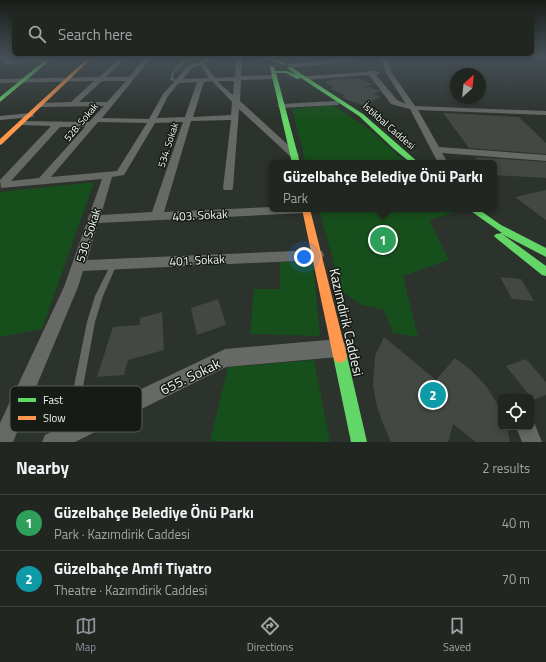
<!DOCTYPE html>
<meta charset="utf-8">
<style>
body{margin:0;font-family:"Titillium Web",sans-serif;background:#2d322e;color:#f1f3f6}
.controls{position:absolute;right:12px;bottom:12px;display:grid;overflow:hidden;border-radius:6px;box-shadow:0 2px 6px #0003}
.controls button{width:36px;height:36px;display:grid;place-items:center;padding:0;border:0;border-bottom:1px solid #3e433f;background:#212621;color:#f1f3f6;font:20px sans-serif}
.compass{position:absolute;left:450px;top:68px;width:36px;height:36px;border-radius:50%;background:#212621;box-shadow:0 2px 6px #0003;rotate:27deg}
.you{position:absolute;left:304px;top:257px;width:14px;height:14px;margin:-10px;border:3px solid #fff;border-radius:50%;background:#1a73e8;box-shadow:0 0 0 6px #1a73e833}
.badge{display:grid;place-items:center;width:26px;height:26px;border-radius:50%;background:#8c9099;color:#fff;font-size:13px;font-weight:700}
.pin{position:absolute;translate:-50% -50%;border:2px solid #fff;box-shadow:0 1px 4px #0006}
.popup{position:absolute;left:269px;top:160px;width:228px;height:52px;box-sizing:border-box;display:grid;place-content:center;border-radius:6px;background:#212621;filter:drop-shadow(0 1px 3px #0005);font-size:13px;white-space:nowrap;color:#a2a5a5}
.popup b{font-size:15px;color:#f1f3f6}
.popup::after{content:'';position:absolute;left:50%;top:100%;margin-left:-8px;border:8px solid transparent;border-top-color:#212621}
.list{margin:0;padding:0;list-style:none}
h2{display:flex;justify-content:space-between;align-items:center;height:52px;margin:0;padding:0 16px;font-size:17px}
h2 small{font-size:13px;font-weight:400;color:#a2a5a5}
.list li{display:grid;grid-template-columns:26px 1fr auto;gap:12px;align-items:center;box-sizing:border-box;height:56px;padding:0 16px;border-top:1px solid #3e433f}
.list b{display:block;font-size:15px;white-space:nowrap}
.list p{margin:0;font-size:13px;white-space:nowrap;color:#a2a5a5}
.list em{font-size:13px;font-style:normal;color:#a2a5a5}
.icon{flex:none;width:22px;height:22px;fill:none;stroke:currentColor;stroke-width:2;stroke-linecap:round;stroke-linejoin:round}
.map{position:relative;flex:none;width:546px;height:442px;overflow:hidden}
.search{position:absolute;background:#212621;box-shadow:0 2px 6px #0003;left:12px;right:12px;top:12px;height:44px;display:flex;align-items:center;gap:10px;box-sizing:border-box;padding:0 14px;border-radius:6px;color:#a2a5a5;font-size:15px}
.sheet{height:164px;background:#212621}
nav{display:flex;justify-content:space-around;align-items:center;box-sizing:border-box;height:56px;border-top:1px solid #3e433f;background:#212621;font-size:11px;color:#a2a5a5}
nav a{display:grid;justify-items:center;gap:2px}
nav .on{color:#8c9099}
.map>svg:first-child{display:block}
</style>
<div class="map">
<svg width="546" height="442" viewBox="0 0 546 442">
<rect width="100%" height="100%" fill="#2c322c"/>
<g fill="#174f1c">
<polygon points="189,57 204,57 186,67 172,78 181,65"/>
<polygon points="333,105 369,129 406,163 306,163 292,109"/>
<polygon points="94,182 42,329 0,337 0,192"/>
<polygon points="319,209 457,209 459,211 429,220 449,260 403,276 418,337 393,333 384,310 362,305 342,292"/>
<polygon points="280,262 313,262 320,336 250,334 254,289 280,289"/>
<polygon points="314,360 330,442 210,441 228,367"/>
</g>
<g fill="#434843">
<polygon points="357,78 373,84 366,86 380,91 373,94 381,97 362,105 345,99 342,96 345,95 330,89 334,88 325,82 334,79"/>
<polygon points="443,113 519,117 546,143 546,154 469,148"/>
<polygon points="475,157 546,162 546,178 494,175 494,163 479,163"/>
<polygon points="546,190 546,220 515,197"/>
<polygon points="500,277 521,279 534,301 512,299"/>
<polygon points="218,299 226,325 197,335 191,308"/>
<polygon points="162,312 164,350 128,360 124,375 97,377 113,327 140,325 140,318"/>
<polygon points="384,337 436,380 455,358 471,370 486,386 498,405 501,412 501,427 507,427 510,442 476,442 453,424 448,442 391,442 382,421 376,403 373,385 375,356"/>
<polygon points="526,359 546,382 546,395 533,400 506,366"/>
</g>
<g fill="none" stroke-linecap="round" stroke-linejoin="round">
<g fill="#676967" fill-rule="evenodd">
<polygon points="186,57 189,57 174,73 173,79 178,80 178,82 170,80 172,72"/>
<polygon points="114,261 116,262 117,264 103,296 95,322 75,430 74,434 70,435 66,434 65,430 87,322 95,296 112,262"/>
</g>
<g fill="#676967" fill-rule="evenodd">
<path d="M121,57H127L106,77H129L146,57H152L102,118L149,119L163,94L188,66L199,62L206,57H212L204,63L215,78L235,77L236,57H242L241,76L274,75L277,77L274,79L241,80L240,101L297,153L299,155L297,157H291L239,109L233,188L232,190H224L223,188L231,120L191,121L164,212L272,207V209H312L310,212L306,213L98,223L87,260L317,250L322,251L324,255L322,259L317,260L83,271L78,287L13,442H0V423L64,287L102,179L1,188L0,180L51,126L22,125L18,123L19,121L89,122L104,106L40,107L36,105L40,103L71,102L94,81L0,83V79L99,77ZM200,65L209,78L183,79L192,68ZM102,81H126L107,102H79ZM212,81L232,102L231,115L193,117L204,82ZM218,81H234L233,95L219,83ZM197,82L185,117L157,118L168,96L179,83ZM98,122L147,123L117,171L51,177ZM183,122L152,212L101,215L112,177L124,175L155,123ZM60,127H85L39,178L11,181Z"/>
<polygon points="352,57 358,57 359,59 356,61 289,68 286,66 289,64"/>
<path d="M381,57H387L392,73L415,106L546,111V115L418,110L439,147L546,155V161L442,153L448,163H438L410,109L391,104L369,75L306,80L303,78L306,76L367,72C370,70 378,71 380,73L376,75L397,100L406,104L386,73Z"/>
<polygon points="47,59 49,60 49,62 5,64 2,62 5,60"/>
<polygon points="335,101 339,103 338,105 281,108 277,106 281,104"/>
<polygon points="30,113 34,115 33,117 0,120 0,116"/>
<polygon points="338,339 344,342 347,348 344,354 338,357 226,367 75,442 42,442 45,435 225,349"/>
<polygon points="531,419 533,420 542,442 522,442 516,427 531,427"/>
</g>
<g fill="#63d668" fill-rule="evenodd">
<polygon points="49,57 54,57 0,102 0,97"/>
<polygon points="245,57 272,58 286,64 284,65 271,60"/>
<polygon points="272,66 274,67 275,71 287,71 297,75 287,68 291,67 363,114 419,163 411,163 394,149 359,116 301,78 297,79 286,73 276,73 300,163 292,163 271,72 270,67"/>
<polygon points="468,209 478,209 501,225 546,248 546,257 502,234 546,266 546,276 542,275 496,238 494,236 496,234 502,233"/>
<polygon points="340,349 345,351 347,356 367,442 351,442 333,356 335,351"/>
</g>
<g fill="#ff974d" fill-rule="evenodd">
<polygon points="89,57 93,57 2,144 0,145 0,139"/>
<polygon points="302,209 310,209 347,356 345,361 340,363 335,361 333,356"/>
</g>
</g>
<linearGradient id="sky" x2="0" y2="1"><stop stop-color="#181c18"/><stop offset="0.48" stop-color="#454f56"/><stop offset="1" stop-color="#454f56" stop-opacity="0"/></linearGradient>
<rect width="546" height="119" fill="url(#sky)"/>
<g text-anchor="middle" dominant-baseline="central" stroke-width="3" stroke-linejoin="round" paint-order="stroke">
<g font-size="10" fill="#eff7ef" stroke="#161b15">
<text transform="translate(81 122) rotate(-50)">528. Sokak</text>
<text transform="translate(389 126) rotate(41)">İstikbal Caddesi</text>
<text transform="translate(168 145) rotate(-72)">534. Sokak</text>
</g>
<g font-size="12" fill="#eff7ef" stroke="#161b15">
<text transform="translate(200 215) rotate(-3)">403. Sokak</text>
<text transform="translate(88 235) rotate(-72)">530. Sokak</text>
<text transform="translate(197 260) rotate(-3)">401. Sokak</text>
</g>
<g font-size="14" fill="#eff7ef" stroke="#161b15">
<text transform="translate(347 322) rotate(77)">Kazımdirik Caddesi</text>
<text transform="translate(190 376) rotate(-26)">655. Sokak</text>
</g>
</g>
<rect x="10" y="386" width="132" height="46" rx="6" fill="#161b15" stroke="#575d56" stroke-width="1"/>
<rect x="18" y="398" width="18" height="4" fill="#63d668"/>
<rect x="18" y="416" width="18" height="4" fill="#ff974d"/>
<g font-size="11" fill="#eff7ef">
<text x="43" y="404">Fast</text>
<text x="43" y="422">Slow</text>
</g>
</svg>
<div class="controls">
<button><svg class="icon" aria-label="locate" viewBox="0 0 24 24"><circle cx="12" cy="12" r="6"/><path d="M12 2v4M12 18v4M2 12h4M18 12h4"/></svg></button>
</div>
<svg class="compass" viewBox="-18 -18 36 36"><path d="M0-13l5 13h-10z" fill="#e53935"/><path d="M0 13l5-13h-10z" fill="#a2a5a5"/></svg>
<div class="you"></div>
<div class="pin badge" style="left:383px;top:240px;background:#2e9e5b">1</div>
<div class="popup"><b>Güzelbahçe Belediye Önü Parkı</b>Park</div>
<div class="pin badge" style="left:433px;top:395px;background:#0f9aa8">2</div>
<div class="search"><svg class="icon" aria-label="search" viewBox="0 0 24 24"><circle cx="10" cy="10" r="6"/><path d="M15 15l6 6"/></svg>Search here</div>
</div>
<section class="sheet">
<h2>Nearby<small>2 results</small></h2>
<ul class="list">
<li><span class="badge" style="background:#2e9e5b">1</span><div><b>Güzelbahçe Belediye Önü Parkı</b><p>Park · Kazımdirik Caddesi</p></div><em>40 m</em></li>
<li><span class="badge" style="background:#0f9aa8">2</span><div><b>Güzelbahçe Amfi Tiyatro</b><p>Theatre · Kazımdirik Caddesi</p></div><em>70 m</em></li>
</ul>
</section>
<nav>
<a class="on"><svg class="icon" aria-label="map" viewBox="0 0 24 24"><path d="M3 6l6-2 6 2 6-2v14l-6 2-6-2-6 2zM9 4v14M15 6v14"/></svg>Map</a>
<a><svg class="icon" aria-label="directions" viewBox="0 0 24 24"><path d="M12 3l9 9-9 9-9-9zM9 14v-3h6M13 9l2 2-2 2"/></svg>Directions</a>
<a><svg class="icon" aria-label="saved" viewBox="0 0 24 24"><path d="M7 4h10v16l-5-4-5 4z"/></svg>Saved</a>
</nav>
